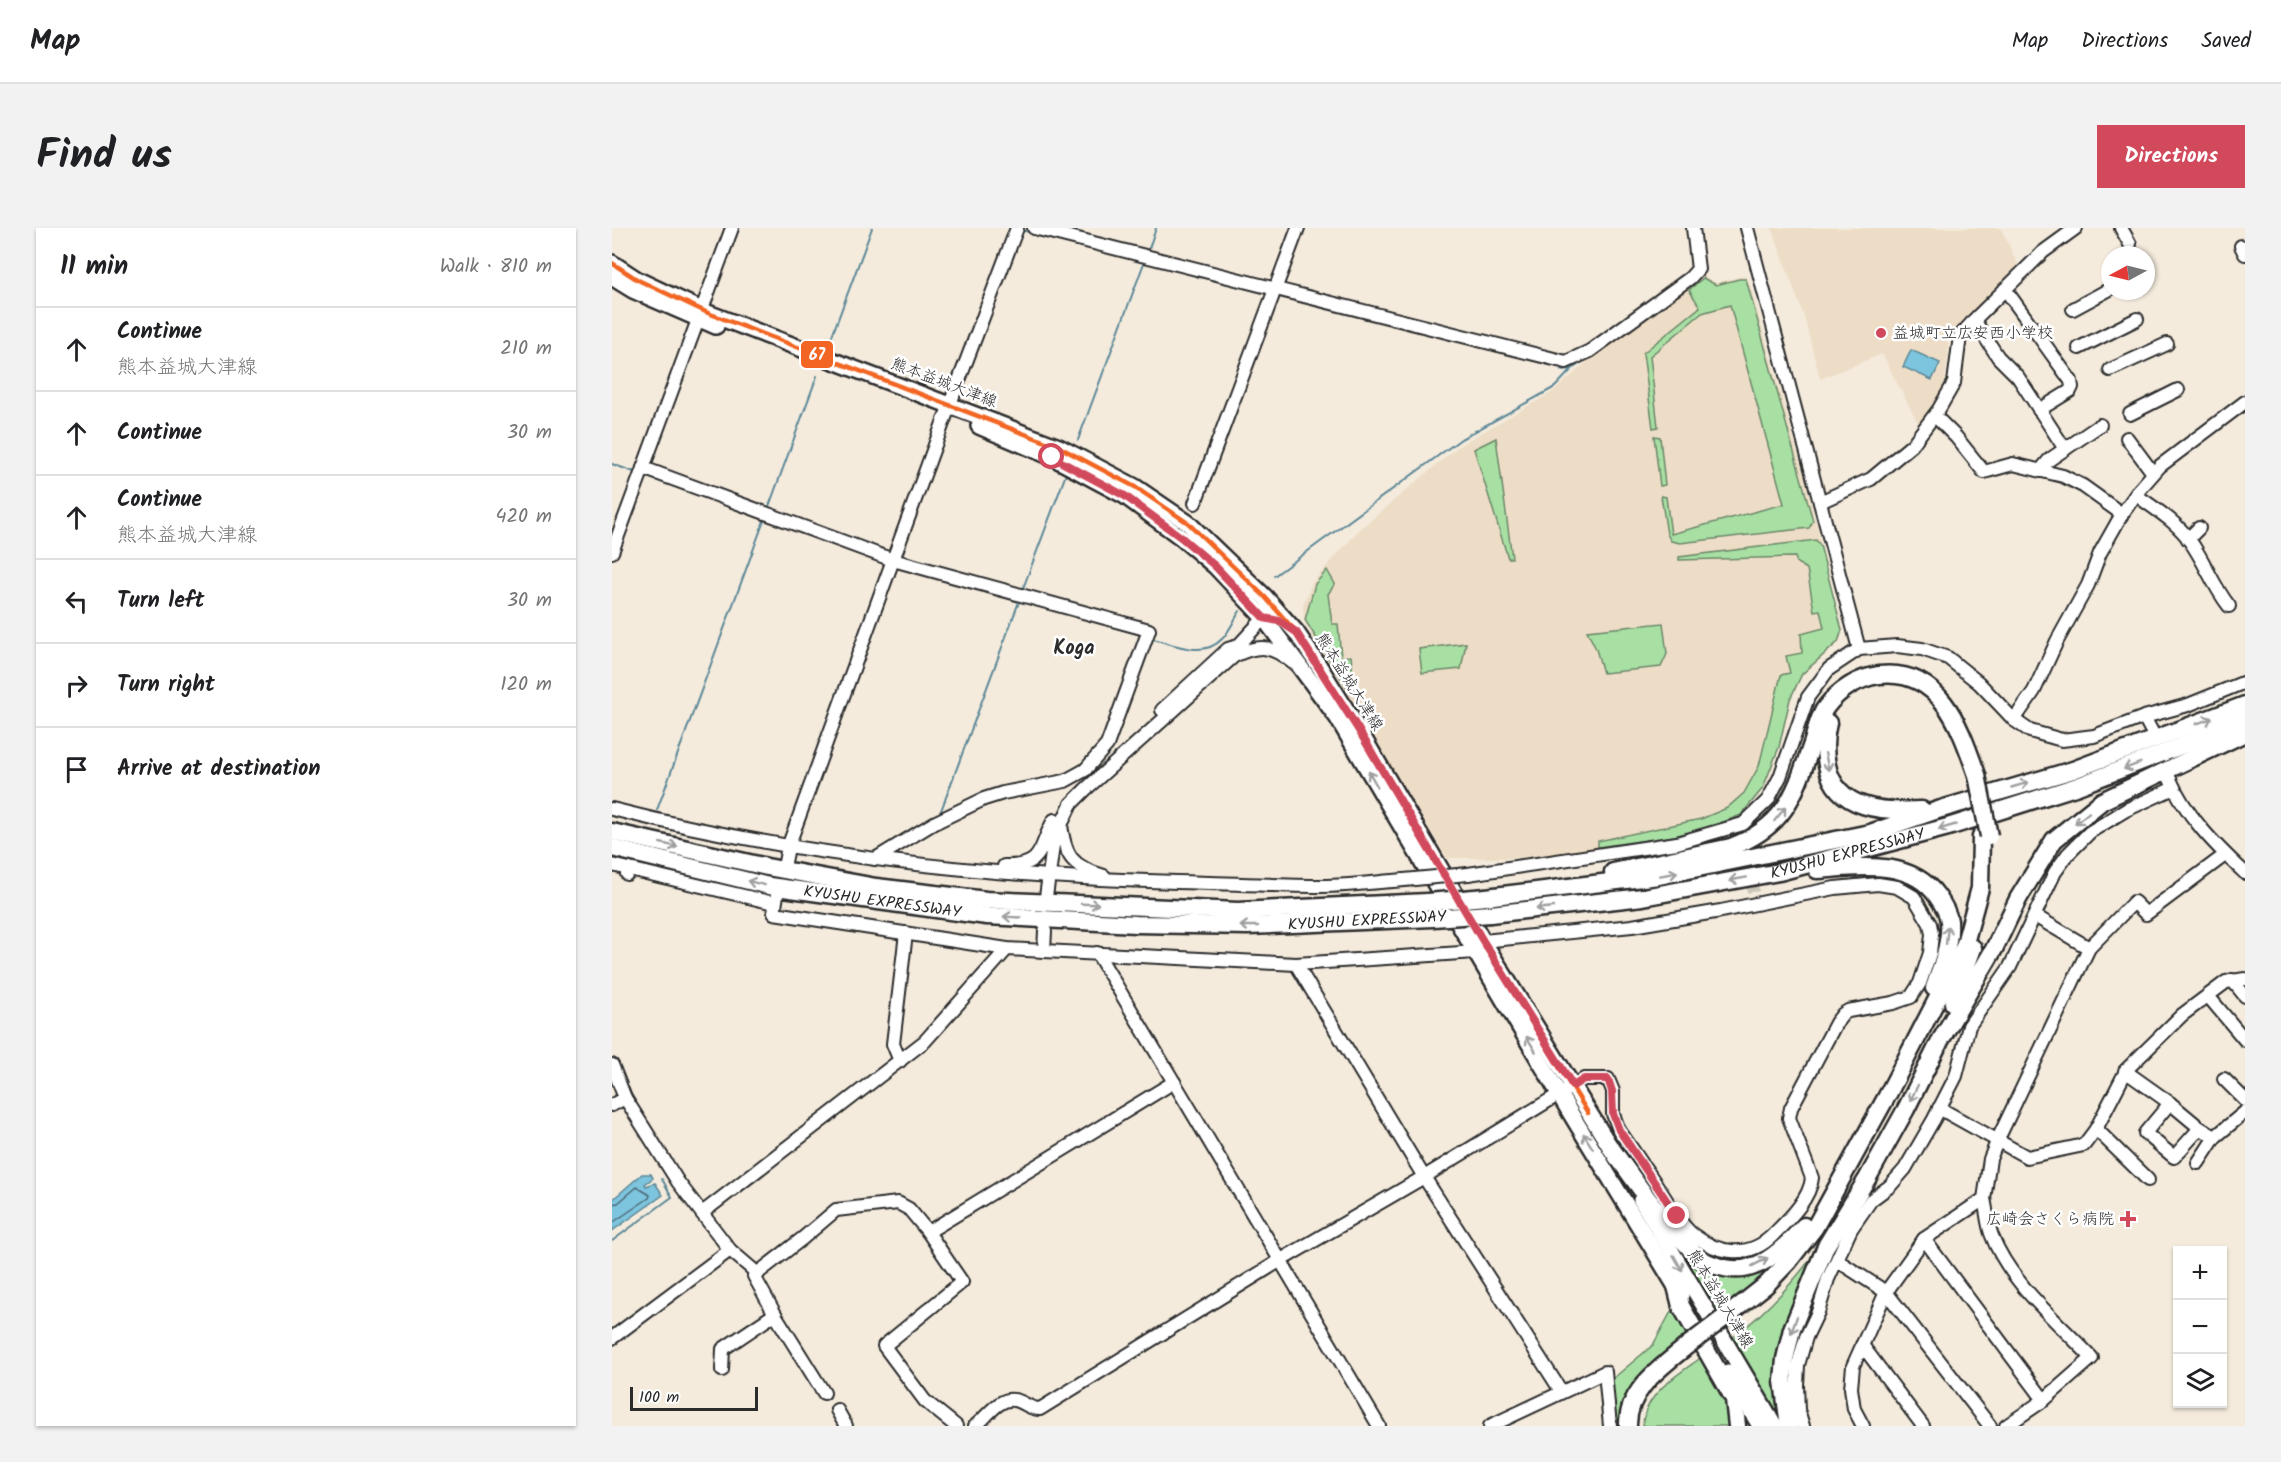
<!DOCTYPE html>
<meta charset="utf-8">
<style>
body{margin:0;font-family:Kalam,"Klee One",sans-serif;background:#f2f2f2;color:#202124}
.controls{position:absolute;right:18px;bottom:18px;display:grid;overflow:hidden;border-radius:0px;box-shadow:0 2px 4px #0004}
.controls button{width:54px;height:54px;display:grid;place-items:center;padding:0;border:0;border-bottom:2px solid #e0e0e0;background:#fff;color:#202124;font:30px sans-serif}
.compass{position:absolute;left:1489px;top:18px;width:54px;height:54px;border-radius:50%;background:#fff;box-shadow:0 2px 4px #0004;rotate:263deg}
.scale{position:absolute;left:18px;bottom:15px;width:128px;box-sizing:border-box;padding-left:6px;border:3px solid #2b2b2b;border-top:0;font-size:16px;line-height:21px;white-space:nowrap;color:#2b2b2b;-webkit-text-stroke:4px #fff;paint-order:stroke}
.stop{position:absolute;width:18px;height:18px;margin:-14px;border:4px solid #d1495b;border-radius:50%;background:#fff}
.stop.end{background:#d1495b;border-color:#fff;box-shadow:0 2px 6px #0008}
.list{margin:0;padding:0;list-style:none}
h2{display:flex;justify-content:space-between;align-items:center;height:78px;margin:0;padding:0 24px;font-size:26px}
h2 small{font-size:20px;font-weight:400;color:#757577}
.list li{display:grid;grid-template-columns:39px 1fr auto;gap:18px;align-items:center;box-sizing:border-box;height:84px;padding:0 24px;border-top:2px solid #e0e0e0}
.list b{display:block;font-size:22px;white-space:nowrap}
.list p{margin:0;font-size:20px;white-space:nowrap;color:#757577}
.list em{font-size:20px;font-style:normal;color:#757577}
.icon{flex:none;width:33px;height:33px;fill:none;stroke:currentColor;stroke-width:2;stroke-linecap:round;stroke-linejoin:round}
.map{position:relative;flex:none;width:1633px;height:1198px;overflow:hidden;border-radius:0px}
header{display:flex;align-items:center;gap:36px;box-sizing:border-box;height:84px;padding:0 30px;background:#fff;border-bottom:2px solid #e0e0e0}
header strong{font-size:28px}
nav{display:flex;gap:33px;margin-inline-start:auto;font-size:21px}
.intro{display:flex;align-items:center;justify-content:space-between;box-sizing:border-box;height:144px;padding:0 36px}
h1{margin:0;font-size:42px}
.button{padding:15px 27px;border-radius:0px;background:#d1495b;color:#fff;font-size:21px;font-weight:700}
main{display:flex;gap:36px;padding:0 36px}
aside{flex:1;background:#fff;border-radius:0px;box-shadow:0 2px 4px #0004}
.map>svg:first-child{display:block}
</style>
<header>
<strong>Map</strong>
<nav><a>Map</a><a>Directions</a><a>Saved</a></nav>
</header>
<div class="intro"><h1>Find us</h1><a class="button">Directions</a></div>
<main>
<aside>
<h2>11 min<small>Walk · 810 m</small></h2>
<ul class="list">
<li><svg class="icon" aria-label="ahead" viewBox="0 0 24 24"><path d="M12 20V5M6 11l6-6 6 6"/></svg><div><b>Continue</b><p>熊本益城大津線</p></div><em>210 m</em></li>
<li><svg class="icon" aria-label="ahead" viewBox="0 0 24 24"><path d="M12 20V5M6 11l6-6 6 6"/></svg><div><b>Continue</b></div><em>30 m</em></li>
<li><svg class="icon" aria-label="ahead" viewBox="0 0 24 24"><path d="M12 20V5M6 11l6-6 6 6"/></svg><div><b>Continue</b><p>熊本益城大津線</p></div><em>420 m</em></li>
<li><svg class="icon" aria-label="left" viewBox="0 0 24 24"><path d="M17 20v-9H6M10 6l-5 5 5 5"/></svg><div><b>Turn left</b></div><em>30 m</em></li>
<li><svg class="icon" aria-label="right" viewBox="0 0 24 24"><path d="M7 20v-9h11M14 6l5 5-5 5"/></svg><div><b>Turn right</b></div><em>120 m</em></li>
<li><svg class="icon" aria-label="arrive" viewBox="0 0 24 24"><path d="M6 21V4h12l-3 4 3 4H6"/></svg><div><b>Arrive at destination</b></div></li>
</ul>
</aside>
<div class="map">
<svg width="1633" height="1198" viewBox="0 0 1633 1198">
<rect width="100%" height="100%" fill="#f4ebdd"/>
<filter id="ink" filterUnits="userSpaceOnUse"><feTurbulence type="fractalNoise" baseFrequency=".0167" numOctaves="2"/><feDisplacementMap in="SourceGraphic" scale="12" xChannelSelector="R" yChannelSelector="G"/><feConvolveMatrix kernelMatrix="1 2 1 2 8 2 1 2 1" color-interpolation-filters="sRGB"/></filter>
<g filter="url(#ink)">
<g fill="#edddc6">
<polygon points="1160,0 1389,0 1406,37 1348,96 1335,113 1337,121 1332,160 1307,197 1270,126 1208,151 1192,89"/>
<polygon points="1092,48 1104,55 1130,48 1136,50 1194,255 1231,404 1227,415 1191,447 1179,472 1168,520 1152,561 1128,589 1083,606 969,624 902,630 835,630 692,394 691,377 700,355 747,302 848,217 942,163 976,133"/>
</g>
<g fill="#a8e0a4" stroke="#6a8668" stroke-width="1.5">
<polygon points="1091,50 1104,57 1127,51 1134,51 1201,293 1197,300 1068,315 1059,313 1055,306 1049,268 1054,269 1059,306 1172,276 1118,77 1090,85 1038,128 1046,199 1041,200 1031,125 1088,79 1077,62"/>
<polygon points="1042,208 1048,209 1053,257 1048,258"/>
<polygon points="884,210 900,330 896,330 862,221"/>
<polygon points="1204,312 1208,317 1230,402 1226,414 1190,446 1178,471 1167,519 1151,560 1129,587 1083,605 986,619 986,613 1089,591 1115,580 1132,565 1147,538 1169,447 1178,445 1174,428 1190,425 1189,406 1212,400 1208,382 1202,383 1195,341 1185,335 1183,329 1067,332 1067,329"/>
<polygon points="715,342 723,356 716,366 720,396 726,396 729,429 739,428 743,464 739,466 693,392 703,356"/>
<polygon points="1051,395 1055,426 1049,439 991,445 984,421 975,403"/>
<polygon points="854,415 849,441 810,445 807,421"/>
<path d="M1220,1002L1179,1095L1171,1198L1116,1113C1158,1083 1191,1044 1220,1002Z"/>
<polygon points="1053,1006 1088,1034 1174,1032 1105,1095"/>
<polygon points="1061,1080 1080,1111 1046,1134 1009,1198 1006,1198 998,1153 1041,1117"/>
<path d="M1090,1129L1113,1168L1118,1198H1031C1031,1166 1067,1146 1090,1129Z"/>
</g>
<g fill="#7dc4de" stroke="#5c8796" stroke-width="1.5">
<polygon points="1299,122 1328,135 1320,152 1291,139"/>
<polygon points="30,946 39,946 41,950 33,956 34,958 43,955 51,967 0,1003 0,972"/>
</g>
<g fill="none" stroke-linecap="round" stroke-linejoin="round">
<polyline stroke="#4c6873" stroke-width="1.5" points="0,976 6,975 25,959 38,967 37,970 0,995"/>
<g stroke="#5c8796" stroke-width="2">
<polyline points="409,2 421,5"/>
<polyline points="536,23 544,0"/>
<polyline points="531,34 655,66"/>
<polyline points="666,68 707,78"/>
<polyline points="215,121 260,0"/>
<polyline points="949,142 960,141"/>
<polyline points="466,212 532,35"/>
<polyline points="0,236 25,245"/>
<polyline points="35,249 114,277"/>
<polyline points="156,281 205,148"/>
<polyline points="196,307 274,336"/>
<polyline points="662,348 849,211 943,159 960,141 974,131"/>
<polyline points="410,363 454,246"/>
<polyline points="486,394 529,407"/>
<path d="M538,410C561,416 591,431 610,411C617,404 622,392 628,383"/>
<polyline points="45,582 153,290"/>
<polyline points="327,588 408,371"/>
<polyline points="0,1013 60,969 50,951"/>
</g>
<polyline stroke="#ccc5b9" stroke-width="12" stroke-dasharray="12 6" stroke-linecap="butt" points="1136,623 1141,664"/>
<g stroke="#2b2b2b" stroke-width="16">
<g id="minor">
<polyline points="422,0 954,134 978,123 1078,50 1086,41 1081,0"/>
<polyline points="1135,0 1247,421"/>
<polyline points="1509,0 1518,16"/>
<polyline points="1629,18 1633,26"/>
<polyline points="1393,61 1459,153 1460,159 1458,163 1427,182"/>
<polyline points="1461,81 1498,61"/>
<polyline points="1362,92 1386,129 1406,149 1453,221"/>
<polyline points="1467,120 1525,91"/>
<polyline points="1498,142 1555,116"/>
<polyline points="1518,186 1566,162"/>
<polyline points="1323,188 1344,209 1372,244 1401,236 1451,248 1471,258 1510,286"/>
<polyline points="1515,210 1541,245"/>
<polyline points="31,240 281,332 537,402 495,517 473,542 453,553 391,565 372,571 322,595 263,631"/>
<polyline points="1428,243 1437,232 1488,197"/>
<path d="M1524,267C1542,280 1565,294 1578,313C1593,334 1601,358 1617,378"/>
<polyline points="1208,274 1259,251 1300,217 1327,181 1342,155 1348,108 1365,89 1431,24 1464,0"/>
<polyline points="583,275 686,0"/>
<polyline points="1576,311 1587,300"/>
<polyline points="0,324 120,0"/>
<polyline points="624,424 626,418 652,390 652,383"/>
<polyline points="550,482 616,421 626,418"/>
<polyline points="1532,489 1540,504"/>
<polyline points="1402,492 1422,463 1445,413 1476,357 1488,325 1510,286 1527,262 1548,238 1633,174"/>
<path d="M1557,549C1573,587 1603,617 1633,645"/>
<path d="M0,581C185,628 375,649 565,654C614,655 662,658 710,658C737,658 765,654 792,652"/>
<path d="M449,597C453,628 460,639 492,648"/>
<path d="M443,602L449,597L459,576L474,561L622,428C647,416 660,417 681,435"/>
<polyline points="173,634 176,619 338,176 405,0"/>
<polyline points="0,637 17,641 15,646"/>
<path d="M392,638C434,639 426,619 442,592"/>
<polyline points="17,641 162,675"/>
<polyline points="856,646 1065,615 1131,596 1156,572 1168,549 1196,469 1217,441 1247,421 1285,418 1310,421 1336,430 1367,455 1402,492 1418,503 1450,512 1482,508 1532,489 1576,477 1633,454"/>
<polyline points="165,667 162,685 395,721 432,723 684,736 864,724"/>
<polyline points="434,669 442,610"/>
<polyline points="1423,688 1477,720"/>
<polyline points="432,723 433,703"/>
<polyline points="485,725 767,1198"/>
<polyline points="684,736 812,949 949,1163"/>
<polyline points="1620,752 1633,768"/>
<polyline points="1596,768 1633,812"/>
<polyline points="288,833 281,816 294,705"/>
<polyline points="0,837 13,870 66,954 118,1022 146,1046"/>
<polyline points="1513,843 1558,875 1588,900 1603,909"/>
<polyline points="1612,851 1633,872"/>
<polyline points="1558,875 1533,905 1562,929 1588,900"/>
<polyline points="0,877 13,870"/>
<polyline points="1327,880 1415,929 1472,917 1484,901 1515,841 1570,787 1614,754 1633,751"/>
<polyline points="1484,901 1536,952"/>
<polyline points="1586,935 1603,909 1633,884"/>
<path d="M1372,971C1375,983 1375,996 1380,1008C1399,1056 1445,1093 1480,1130L1432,1172L1394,1198"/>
<polyline points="90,985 313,813 395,721"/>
<polyline points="316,1004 562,854"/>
<polyline points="1312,1011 1432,1172"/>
<polyline points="1226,1033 1274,1064 1378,1198"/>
<polyline points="0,1110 118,1022"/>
<polyline points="1250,1117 1311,1198"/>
<polyline points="110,1142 111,1121 163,1086"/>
<polyline points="212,1165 164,1088 142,1048 191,1010 224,982 286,975 297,981 316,1004 350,1054 272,1118 313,1173 344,1198"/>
<polyline points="225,1182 234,1198"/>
<path d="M363,1198C374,1190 387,1169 402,1172C412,1173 416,1181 428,1181L669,1032L812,949L972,851H996L1001,863V886L1007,902C1022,924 1038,947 1053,970C1061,982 1069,997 1080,1006C1107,1027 1138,1031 1162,1006C1177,991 1198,971 1200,950L1177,890L1179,880L1224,795L1231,786L1236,783L1281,775L1299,769L1308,755L1318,725L1320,706L1318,696L1302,669L1285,659L1266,656L1223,660L1109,683L1020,698L871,713"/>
<polyline points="878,1198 993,1144 998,1198"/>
<polyline points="1191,1198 1186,1182 1185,1157 1186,1137 1194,1109 1206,1084 1216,1051 1239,1001 1259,972 1278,958 1293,941 1322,891 1344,848 1357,798 1398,739 1443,644 1456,626 1478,604 1514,582 1562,560"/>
<polyline points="1251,1198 1242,1181 1239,1160 1241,1138 1274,1064 1312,1011 1372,971 1378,931 1386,911 1477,720 1522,674 1534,686 1613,627"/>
</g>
</g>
<g stroke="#2b2b2b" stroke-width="20">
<g id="major">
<polyline points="0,35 26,52 96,85 447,219 523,259 576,295 653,369 684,404 707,438 746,501 871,713 1005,930"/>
<polyline points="0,49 21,62 104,98"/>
<polyline points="367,198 440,229 513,268 570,310 603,338 652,390 725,489 959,886 1069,1067"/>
<polyline points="1029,972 1163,1198"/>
<polyline points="1116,1144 1148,1198"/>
</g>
</g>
<g stroke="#2b2b2b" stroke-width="21">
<g id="highway">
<path d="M1216,495C1212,510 1212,522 1215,537C1224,583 1273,584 1310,582"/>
<polyline points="0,604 155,639 264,659 374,672 626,683 816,674"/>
<path id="s1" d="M0,620L157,658L375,688L524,696L636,698L821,690"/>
<path d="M1205,642C1246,639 1298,630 1325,668C1330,675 1336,684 1337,693C1339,715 1329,739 1322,760"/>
<path d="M1001,644L1119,619C1175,598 1183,565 1201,513C1204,502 1207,488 1214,479C1227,462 1246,450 1267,447C1329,440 1348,499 1365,547"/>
<polyline points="874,669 1047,648 1258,605 1329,581 1461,542 1633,477"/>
<path id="s2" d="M878,686L1031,669L1167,644L1336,599L1466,558L1633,493"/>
<polyline points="1341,775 1361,720"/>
<path d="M999,920C1023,953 1045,986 1073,1015C1078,1020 1083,1027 1089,1031C1105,1040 1125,1045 1142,1038C1162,1031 1178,1013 1192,998"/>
<polyline points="1064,1058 1069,1078 1122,1171 1125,1198"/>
<polyline points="1116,1087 1154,1057 1176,1034 1203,999 1275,868 1352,719 1368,660 1369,608"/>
<path d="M1016,1198C1015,1161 1050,1139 1076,1117"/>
<polyline points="1177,1198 1171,1153 1173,1131 1180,1101 1214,1018 1255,951 1294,881 1328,813 1382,721 1406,671 1442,612 1490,573 1633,505"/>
</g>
</g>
<use href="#minor" stroke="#fff" stroke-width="12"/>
<use href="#major" stroke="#fff" stroke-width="15"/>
<use href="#highway" stroke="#fff" stroke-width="16"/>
<g stroke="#2b2b2b" stroke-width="16" stroke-linecap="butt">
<polyline id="minor-bridge" points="792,652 856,646"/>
</g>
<g stroke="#2b2b2b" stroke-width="21" stroke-linecap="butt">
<g id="highway-bridge">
<polyline points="1365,547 1377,608"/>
<polyline points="816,674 874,669"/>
<polyline points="821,690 878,686"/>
<polyline points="1076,1117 1116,1087"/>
</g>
</g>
<use href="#minor-bridge" stroke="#fff" stroke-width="12"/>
<use href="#highway-bridge" stroke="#fff" stroke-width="16"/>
<g stroke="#fff" stroke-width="9">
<polyline id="bus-1" points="0,35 26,52 96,85 447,219 523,259 576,295 653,369 684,404 707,438 746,501 871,713 976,885"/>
</g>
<use href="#bus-1" stroke="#f26522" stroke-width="4.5"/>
</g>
<defs><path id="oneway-shaft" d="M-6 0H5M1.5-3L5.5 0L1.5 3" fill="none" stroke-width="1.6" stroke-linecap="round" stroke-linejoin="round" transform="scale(1.5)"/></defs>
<g stroke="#a0a0a0">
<use href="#oneway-shaft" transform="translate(1592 493) rotate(-21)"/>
<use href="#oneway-shaft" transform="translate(1215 534) rotate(78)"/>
<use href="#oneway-shaft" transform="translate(1520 538) rotate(159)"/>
<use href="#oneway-shaft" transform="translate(761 551) rotate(-120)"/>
<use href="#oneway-shaft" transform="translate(1408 557) rotate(-16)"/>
<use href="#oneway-shaft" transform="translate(1168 586) rotate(-51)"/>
<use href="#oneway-shaft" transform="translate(1470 590) rotate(141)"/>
<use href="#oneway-shaft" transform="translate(1335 599) rotate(164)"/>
<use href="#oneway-shaft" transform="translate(57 617) rotate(13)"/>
<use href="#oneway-shaft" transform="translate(1057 646) rotate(-10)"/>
<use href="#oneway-shaft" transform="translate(1126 651) rotate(170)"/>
<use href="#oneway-shaft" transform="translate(144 655) rotate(-166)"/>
<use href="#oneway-shaft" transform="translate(478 676) rotate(2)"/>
<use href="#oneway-shaft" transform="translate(933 680) rotate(174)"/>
<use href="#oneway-shaft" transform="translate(400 689) rotate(-177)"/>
<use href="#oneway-shaft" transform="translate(637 698) rotate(180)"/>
<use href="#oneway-shaft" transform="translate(1335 707) rotate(-84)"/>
<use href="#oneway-shaft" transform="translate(919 816) rotate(-121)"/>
<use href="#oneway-shaft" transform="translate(1302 865) rotate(116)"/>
<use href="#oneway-shaft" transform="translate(976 913) rotate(-122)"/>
<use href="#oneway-shaft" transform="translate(1148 1034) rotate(-27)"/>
<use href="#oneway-shaft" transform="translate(1066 1035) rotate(60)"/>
<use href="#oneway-shaft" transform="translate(1182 1097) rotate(109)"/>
</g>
</g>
<g fill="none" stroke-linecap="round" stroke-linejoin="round" filter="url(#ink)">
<polyline stroke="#d1495b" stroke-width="8" points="440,229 513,268 570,310 603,338 652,390 667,393 684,404 746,501 871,713 961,858 972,851 996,851 1000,863 1001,886 1007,902 1065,988"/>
</g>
<g fill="#d1495b" stroke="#fff" stroke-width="2">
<circle cx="1269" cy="105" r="6"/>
<path d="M1513 982h6v6h6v6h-6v6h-6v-6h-6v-6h6z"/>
</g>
<g text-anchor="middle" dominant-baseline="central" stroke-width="5" stroke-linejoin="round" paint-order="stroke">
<g font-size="16" fill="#2b2b2b" stroke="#fff" text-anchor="start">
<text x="1281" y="105">益城町立広安西小学校</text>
<text x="1502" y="991" text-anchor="end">広崎会さくら病院</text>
</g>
<g font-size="16" fill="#2b2b2b" stroke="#fff">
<text transform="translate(332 155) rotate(21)">熊本益城大津線</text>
<text transform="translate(737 454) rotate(58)">熊本益城大津線</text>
<text stroke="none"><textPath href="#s2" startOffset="363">KYUSHU EXPRESSWAY</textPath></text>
<text stroke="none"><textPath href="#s1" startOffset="276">KYUSHU EXPRESSWAY</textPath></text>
<text transform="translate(755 693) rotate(-3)">KYUSHU EXPRESSWAY</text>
<text transform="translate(1108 1071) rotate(59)">熊本益城大津線</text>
</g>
<g font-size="20" font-weight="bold" fill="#2b2b2b" stroke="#fff">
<text x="462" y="421">Koga</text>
</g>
</g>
<rect stroke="#fff" stroke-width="2" x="188" y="112" width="34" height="29" rx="6" fill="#f26522"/>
<g font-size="16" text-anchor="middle" font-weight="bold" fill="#fff">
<text x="205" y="132">67</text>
</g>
</svg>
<div class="controls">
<button>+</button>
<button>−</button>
<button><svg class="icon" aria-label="layers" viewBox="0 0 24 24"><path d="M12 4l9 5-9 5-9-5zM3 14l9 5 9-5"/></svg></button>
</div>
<svg class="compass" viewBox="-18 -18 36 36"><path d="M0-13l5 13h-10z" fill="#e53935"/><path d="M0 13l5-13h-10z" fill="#757577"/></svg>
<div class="scale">100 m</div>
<div class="stop" style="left:440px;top:229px"></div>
<div class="stop end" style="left:1065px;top:988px"></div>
</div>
</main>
